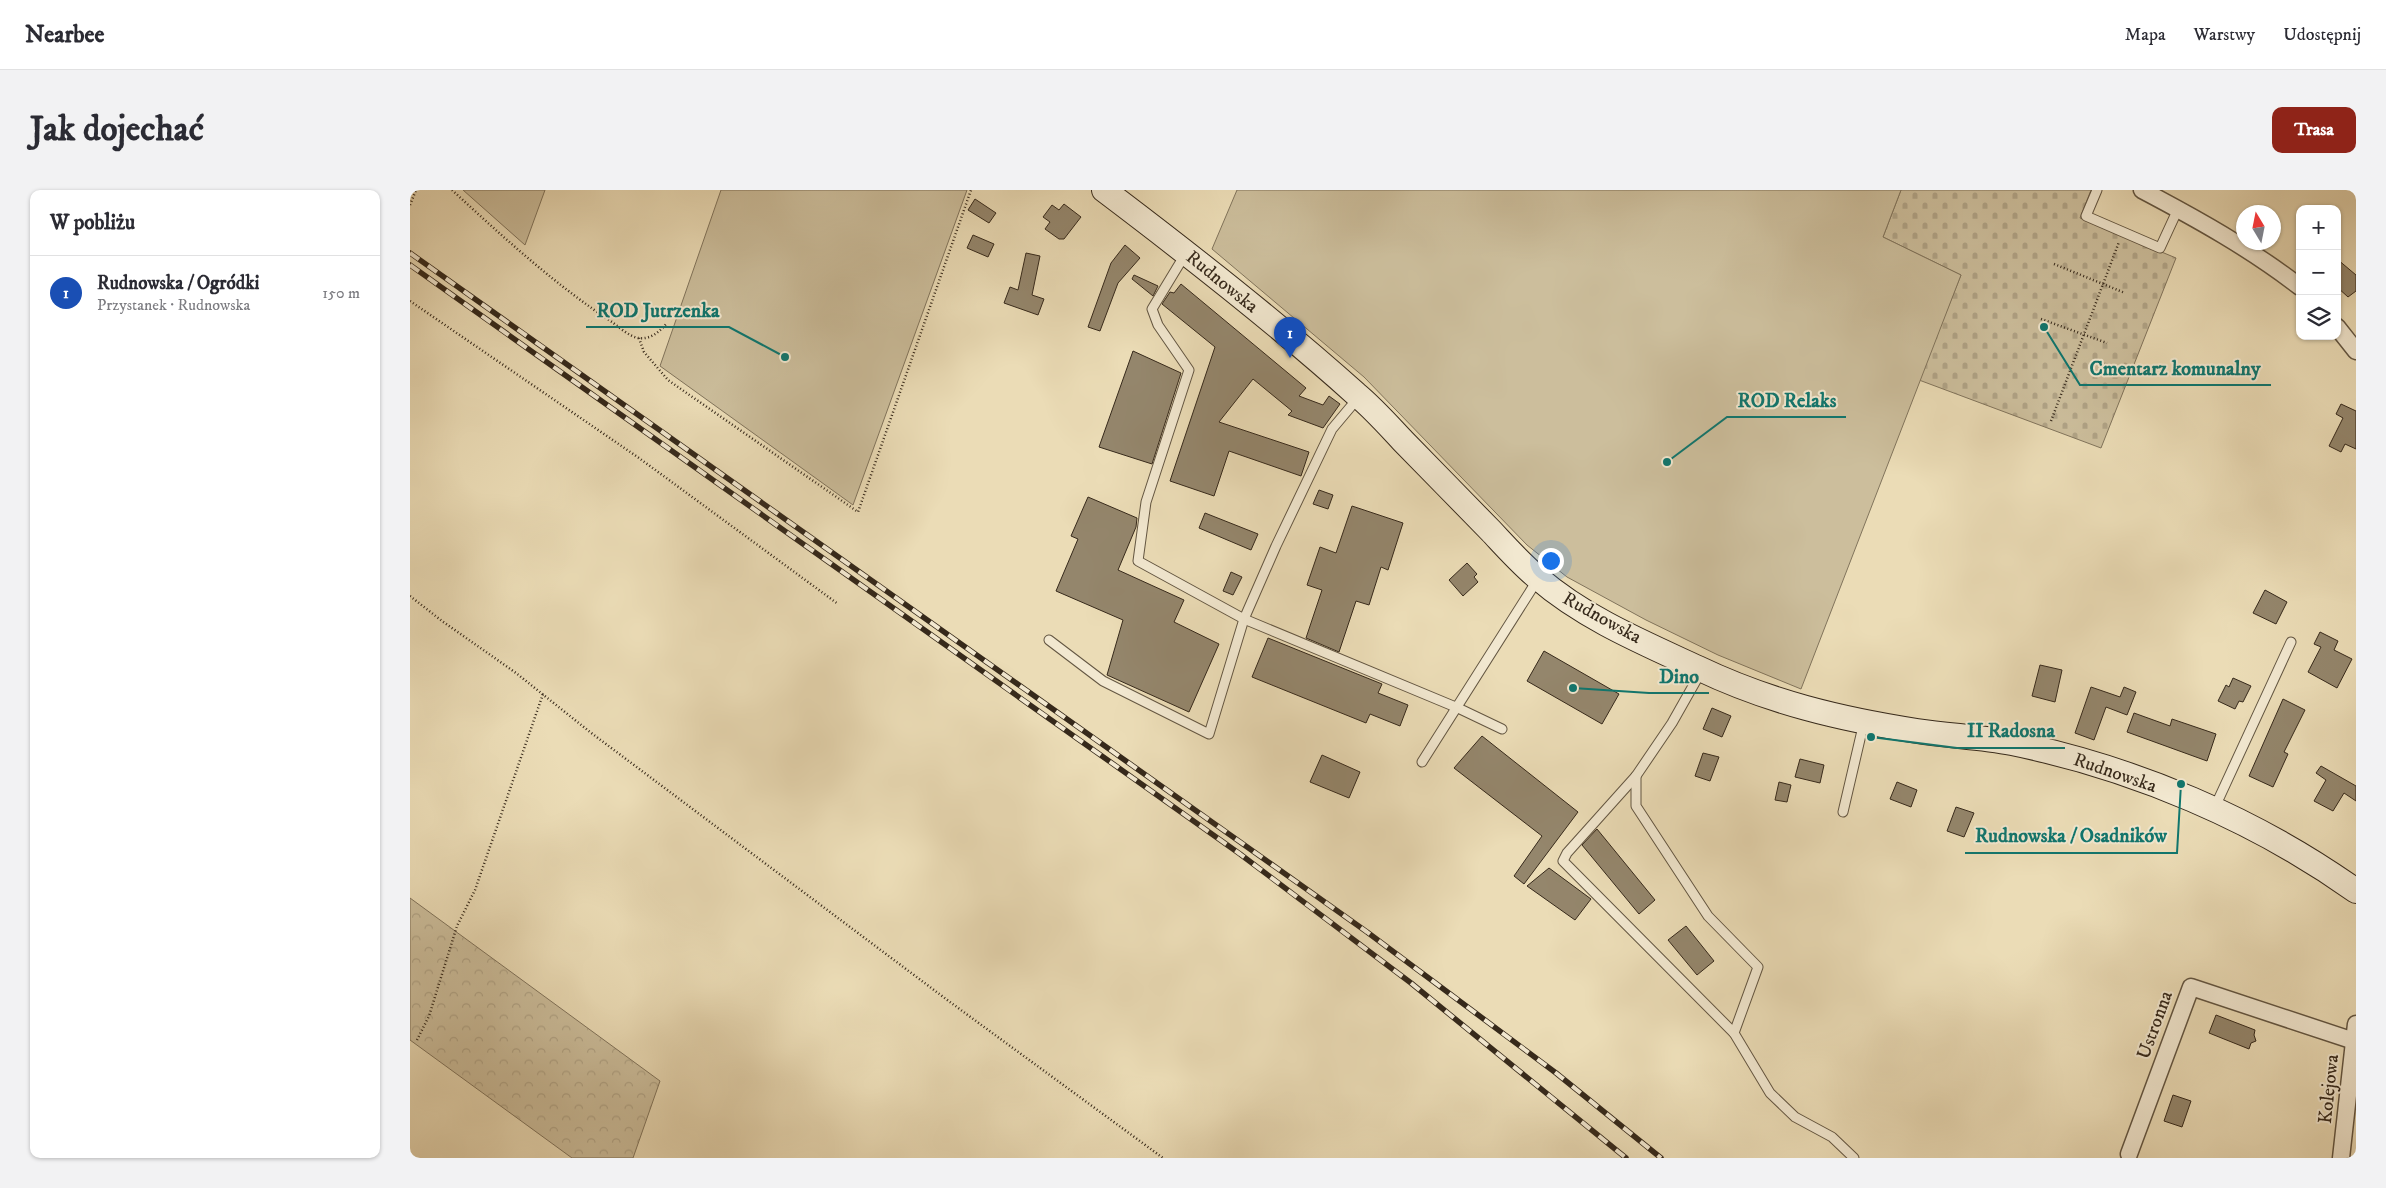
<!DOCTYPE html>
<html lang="pl">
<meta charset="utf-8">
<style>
body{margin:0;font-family:"IM FELL DW Pica",serif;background:#f2f2f3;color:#2b2b33}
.controls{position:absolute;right:15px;top:15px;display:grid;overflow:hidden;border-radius:10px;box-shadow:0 1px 4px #0004}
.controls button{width:45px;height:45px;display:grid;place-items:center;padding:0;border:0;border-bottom:1px solid #e1e1e2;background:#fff;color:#2b2b33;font:25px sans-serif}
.compass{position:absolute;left:1826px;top:15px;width:45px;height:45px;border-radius:50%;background:#fff;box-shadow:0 1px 4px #0004;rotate:350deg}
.you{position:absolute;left:1140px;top:370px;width:18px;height:18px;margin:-12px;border:4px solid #fff;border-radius:50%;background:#1a73e8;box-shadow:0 0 0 8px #1a73e833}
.badge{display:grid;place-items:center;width:32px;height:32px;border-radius:50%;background:#8f2418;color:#fff;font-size:16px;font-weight:700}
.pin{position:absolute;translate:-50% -41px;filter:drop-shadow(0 1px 2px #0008)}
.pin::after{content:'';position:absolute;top:26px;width:18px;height:15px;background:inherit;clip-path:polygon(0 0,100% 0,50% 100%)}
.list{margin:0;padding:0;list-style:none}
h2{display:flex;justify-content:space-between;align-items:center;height:65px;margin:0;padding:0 20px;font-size:21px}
h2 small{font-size:16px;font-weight:400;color:#7c7c81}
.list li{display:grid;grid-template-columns:32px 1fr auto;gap:15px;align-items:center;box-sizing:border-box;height:75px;padding:0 20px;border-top:1px solid #e1e1e2}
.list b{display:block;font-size:19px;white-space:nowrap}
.list p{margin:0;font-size:16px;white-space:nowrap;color:#7c7c81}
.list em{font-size:16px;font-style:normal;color:#7c7c81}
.icon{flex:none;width:28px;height:28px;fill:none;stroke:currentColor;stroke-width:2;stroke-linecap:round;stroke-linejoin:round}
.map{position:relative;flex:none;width:1946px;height:968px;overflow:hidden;border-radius:10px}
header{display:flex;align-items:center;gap:30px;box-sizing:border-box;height:70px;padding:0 25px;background:#fff;border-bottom:1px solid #e1e1e2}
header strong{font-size:24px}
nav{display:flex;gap:28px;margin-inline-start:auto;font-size:18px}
.intro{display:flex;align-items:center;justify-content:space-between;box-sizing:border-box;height:120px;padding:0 30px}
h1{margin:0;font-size:35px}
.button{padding:12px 22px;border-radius:10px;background:#8f2418;color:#fff;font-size:18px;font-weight:700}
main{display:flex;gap:30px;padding:0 30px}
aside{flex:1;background:#fff;border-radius:10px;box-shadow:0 1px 4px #0004}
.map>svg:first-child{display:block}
</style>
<header>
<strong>Nearbee</strong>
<nav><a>Mapa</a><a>Warstwy</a><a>Udostępnij</a></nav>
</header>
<div class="intro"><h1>Jak dojechać</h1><a class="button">Trasa</a></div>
<main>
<aside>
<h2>W pobliżu<small></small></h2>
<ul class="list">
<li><span class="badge" style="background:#1a4fb4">1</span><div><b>Rudnowska / Ogródki</b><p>Przystanek · Rudnowska</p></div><em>150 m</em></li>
</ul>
</aside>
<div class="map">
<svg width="1946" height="968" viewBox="0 0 1946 968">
<defs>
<pattern id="forest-crowns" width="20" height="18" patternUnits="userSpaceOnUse" patternTransform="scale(1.25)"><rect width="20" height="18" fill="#ccbe9c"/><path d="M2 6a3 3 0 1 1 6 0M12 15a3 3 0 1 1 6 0" fill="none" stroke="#b0a386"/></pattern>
<pattern id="cemetery-stones" width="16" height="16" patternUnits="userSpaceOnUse" patternTransform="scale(1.25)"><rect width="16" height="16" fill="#ccbe9c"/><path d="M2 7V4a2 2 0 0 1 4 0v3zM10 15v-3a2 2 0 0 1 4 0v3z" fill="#b0a386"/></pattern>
</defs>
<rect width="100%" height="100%" fill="#ebdcb6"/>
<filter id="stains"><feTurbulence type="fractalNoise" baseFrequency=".004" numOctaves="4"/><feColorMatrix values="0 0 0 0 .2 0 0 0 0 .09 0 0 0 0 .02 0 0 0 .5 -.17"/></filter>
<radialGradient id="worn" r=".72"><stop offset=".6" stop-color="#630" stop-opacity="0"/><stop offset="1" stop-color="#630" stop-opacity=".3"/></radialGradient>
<polygon fill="url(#forest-crowns)" stroke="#81745c" points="0,708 250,891 223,968 162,968 0,850"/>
<polygon fill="url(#cemetery-stones)" stroke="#81745c" points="1491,0 1681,0 1670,28 1766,68 1691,258 1509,190 1551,85 1473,47"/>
<g fill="#ccbe9c" stroke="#81745c">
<polygon points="53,0 135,0 115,55"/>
<polygon points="311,0 557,0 443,315 250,176"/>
<polygon points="827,0 1491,0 1473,47 1551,85 1391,499 1308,465 1236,430 1157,387 1117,355 954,187 802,59"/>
</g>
<g fill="#94866c" stroke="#36291b">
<polygon points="565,9 586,23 579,33 558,20"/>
<polygon points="654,14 671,27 654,49 649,49 635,39 640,32 633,27 642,15 649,20"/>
<polygon points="563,45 584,54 578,67 557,58"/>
<polygon points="715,55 730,68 708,93 690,141 678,137 701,73"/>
<polygon points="616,63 630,66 622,105 634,109 628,125 594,113 600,97 608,100"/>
<polygon points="1927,69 1946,85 1946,101 1938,107 1927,97"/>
<polygon points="724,85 748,96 743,106 722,89"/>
<polygon points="771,94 896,198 889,206 913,215 919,206 930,214 913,238 878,225 882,221 843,189 809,232 899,262 891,286 819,261 804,306 760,291 805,157 752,114 760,102 764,103"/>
<polygon points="723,161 771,183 742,274 689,257"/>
<polygon points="1931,214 1946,221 1946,259 1935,254 1931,262 1919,256 1933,228 1926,224"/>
<polygon points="909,300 923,305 918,319 903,314"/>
<polygon points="678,307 727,328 726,337 708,380 774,410 764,432 809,454 779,522 697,485 713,430 646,401 668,349 661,346"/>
<polygon points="942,316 993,333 978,380 971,377 959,415 946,411 929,462 896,448 912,400 897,395 910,357 926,363"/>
<polygon points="795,323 848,344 841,360 789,338"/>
<polygon points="1057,373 1067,384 1064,387 1068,392 1053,406 1039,390"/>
<polygon points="821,382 832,387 823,405 813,401"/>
<polygon points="1855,400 1877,412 1866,434 1843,423"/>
<polygon points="1910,442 1928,451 1924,460 1942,469 1927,498 1898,482 1911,457 1904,454"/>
<polygon points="858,448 972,494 968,503 998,515 990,536 960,524 956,533 842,487"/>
<polygon points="1134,461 1209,504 1192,534 1117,491"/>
<polygon points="1630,475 1652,480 1645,512 1622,506"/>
<polygon points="1823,488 1841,496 1833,512 1829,511 1825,519 1808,511 1816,495 1819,497"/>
<polygon points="1681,497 1710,507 1714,497 1726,502 1717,525 1696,517 1684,550 1665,543"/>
<polygon points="1873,509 1895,520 1874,562 1878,564 1863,597 1839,586"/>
<polygon points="1302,518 1321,526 1312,547 1293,539"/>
<polygon points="1724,523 1760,536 1762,529 1806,544 1797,571 1717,542"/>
<polygon points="1072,546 1168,622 1114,694 1104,686 1132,646 1044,578"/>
<polygon points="1293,563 1309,567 1300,591 1285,586"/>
<polygon points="912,565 950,582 939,608 900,592"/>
<polygon points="1390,569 1414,575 1410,593 1385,587"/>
<polygon points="1911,576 1946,596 1946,611 1934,603 1923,621 1904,611 1916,590 1906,583"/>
<polygon points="1369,592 1381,595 1377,612 1365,610"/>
<polygon points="1487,592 1507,600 1501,617 1480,609"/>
<polygon points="1546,617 1564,623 1554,647 1537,641"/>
<polygon points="1187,639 1245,710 1229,724 1172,655"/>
<polygon points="1139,678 1181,709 1165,730 1117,696"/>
<polygon points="1276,736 1304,771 1287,785 1258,750"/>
<polygon points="1806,825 1845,840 1844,845 1846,851 1841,853 1839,859 1799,843"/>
<polygon points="1763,905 1781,911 1772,937 1754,931"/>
</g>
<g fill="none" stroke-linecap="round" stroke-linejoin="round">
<g stroke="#635642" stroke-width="11">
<g id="service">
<polyline points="1687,0 1676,26 1750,58 1768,19"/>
<polyline points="776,63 742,119 748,135 779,180 736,312 728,371 834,429 1048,518 1092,539"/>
<polyline points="639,450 693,491 799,544 834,429 866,356 922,239 948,208"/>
<polyline points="1292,480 1262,533 1226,586 1157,663 1153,671 1324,843 1360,903 1385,927 1422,947 1444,968"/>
<polyline points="1012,572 1128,389"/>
<polyline points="1226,586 1226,616 1298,726 1348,777 1324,843"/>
<polyline points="1804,619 1881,452"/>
<polyline points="1433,622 1454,532"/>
</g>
</g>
<g stroke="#635642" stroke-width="19">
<g id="minor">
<path d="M1732,0C1787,29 1841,59 1890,97"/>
<polyline points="1927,137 1946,161"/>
<polyline points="1719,964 1781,797 1944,851"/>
<polyline points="1931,968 1946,834"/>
</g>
</g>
<g stroke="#36291b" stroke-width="26">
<path id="secondary" d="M694,0C780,65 866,132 946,204C963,218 978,235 993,251C1022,281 1052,311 1081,341C1096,357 1111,374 1128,388C1174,428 1234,453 1288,478C1359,512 1430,529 1507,541C1539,546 1571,547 1602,553C1724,578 1845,629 1946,701"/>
</g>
<g stroke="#36291b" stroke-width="2.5" stroke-dasharray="1 2.5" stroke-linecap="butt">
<path d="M42,0C92,46 144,94 202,132C210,138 219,146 228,148C241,150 250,141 257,133"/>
<polyline points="0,15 6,0"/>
<polyline points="1644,74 1715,103"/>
<polyline points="0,111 229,268 428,414"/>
<polyline points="1631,129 1697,153"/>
<polyline points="229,148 234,162 258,190 448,322 561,0"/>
<polyline points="1641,231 1709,52"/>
<polyline points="0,406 32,431 106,483 180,542 540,812 753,968"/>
<polyline points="7,850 19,826 47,736 65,700 133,504"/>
</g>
<use href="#service" stroke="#f2e8d0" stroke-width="9"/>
<use href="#minor" stroke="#f2e8d0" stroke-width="16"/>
<use href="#secondary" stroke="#f2e8d0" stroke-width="24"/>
<g stroke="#36291b" stroke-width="5.5">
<g id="rail">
<polyline points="0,63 957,742 1146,883 1251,968"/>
<polyline points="0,75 830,664 1001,793 1216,968"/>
</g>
</g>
<use href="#rail" stroke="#f2e8d0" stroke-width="4" stroke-dasharray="11" stroke-linecap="butt"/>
</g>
<g text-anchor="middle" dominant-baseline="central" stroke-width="4" stroke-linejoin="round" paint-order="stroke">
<g font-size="19" fill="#36291b" stroke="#f2e8d0">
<text transform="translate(812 92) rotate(39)">Rudnowska</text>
<text transform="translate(1192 428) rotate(29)">Rudnowska</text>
<text transform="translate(1705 583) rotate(19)">Rudnowska</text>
<text transform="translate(1745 835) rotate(-70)">Ustronna</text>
<text transform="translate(1919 899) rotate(-84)">Kolejowa</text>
</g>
</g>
<path fill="none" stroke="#0f766e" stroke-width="2" d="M375 167L319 137H176M1634 137L1670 195H1861M1257 272L1317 227H1436M1163 498L1239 503H1299M1461 547L1547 558H1655M1771 594L1767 663H1555"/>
<g fill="#0f766e" stroke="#f2e8d0" stroke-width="2">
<circle cx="375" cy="167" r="5"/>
<circle cx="1634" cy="137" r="5"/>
<circle cx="1257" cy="272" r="5"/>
<circle cx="1163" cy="498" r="5"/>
<circle cx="1461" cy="547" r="5"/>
<circle cx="1771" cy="594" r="5"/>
</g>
<g font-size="20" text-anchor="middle" font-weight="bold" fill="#0f766e" stroke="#f2e8d0" stroke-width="4" stroke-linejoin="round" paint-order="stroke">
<text x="248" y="127">ROD Jutrzenka</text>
<text x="1765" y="185">Cmentarz komunalny</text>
<text x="1377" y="217">ROD Relaks</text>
<text x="1269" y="493">Dino</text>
<text x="1601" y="547">II Radosna</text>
<text x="1661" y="652">Rudnowska / Osadników</text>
</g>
<rect width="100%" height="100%" filter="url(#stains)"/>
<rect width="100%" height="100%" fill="url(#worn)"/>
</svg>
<div class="controls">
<button>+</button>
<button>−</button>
<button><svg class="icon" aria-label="layers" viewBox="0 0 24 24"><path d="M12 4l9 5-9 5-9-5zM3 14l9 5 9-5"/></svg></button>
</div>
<svg class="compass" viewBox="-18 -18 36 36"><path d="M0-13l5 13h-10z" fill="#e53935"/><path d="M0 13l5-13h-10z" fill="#7c7c81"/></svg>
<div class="you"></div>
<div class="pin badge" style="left:880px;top:168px;background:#1a4fb4">1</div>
</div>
</main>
